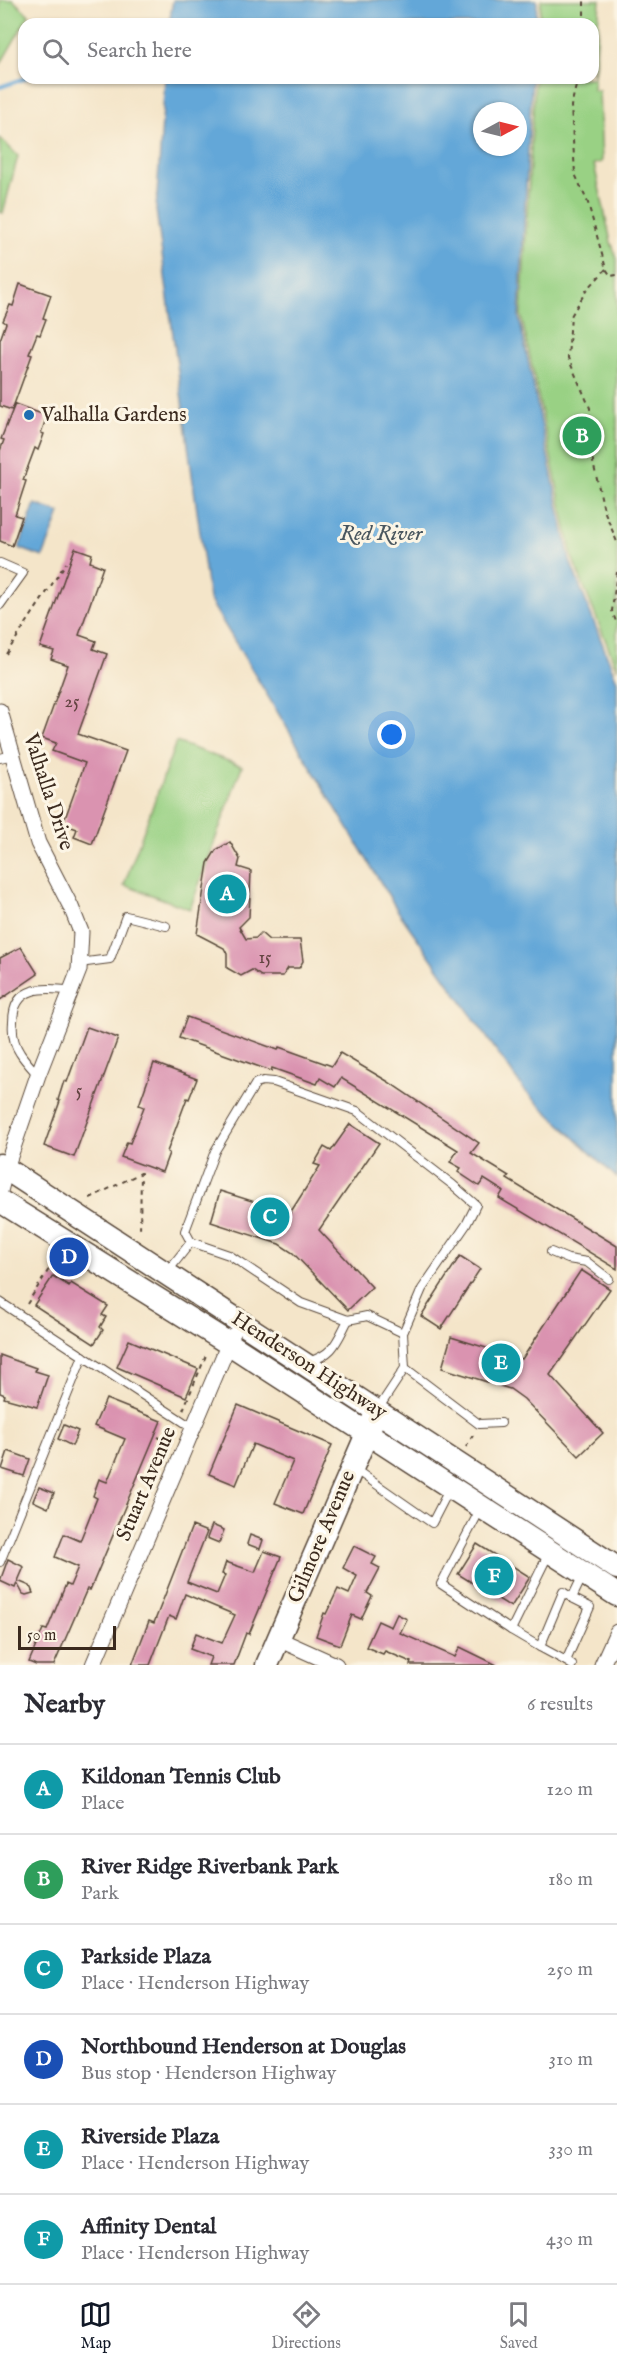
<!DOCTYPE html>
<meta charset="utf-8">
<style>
body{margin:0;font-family:"IM FELL English",serif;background:#f2f2f3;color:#2b2b33}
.compass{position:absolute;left:473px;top:102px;width:54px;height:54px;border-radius:50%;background:#fff;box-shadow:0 2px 4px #0004;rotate:83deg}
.scale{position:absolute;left:18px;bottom:15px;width:98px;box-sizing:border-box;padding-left:6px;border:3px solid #3b2a1e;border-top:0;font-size:16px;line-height:21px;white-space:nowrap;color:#3b2a1e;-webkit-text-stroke:4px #fcf5e5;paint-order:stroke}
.you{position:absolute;left:392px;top:735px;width:21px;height:21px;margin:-15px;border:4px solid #fff;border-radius:50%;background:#1a73e8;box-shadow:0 0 0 9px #1a73e833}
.badge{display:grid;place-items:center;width:39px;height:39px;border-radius:50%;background:#111827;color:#fff;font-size:20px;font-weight:700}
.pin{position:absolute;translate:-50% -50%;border:3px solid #fff;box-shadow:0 2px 6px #0006}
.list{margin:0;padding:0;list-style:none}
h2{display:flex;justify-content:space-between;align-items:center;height:78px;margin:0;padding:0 24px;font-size:26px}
h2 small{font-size:20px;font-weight:400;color:#7c7c81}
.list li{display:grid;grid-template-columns:39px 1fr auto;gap:18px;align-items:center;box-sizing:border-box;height:90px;padding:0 24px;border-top:2px solid #e1e1e2}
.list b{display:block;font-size:22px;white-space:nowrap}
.list p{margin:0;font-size:20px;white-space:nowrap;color:#7c7c81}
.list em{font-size:20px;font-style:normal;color:#7c7c81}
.icon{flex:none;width:33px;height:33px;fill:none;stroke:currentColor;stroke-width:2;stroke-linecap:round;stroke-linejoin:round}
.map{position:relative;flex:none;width:617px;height:1665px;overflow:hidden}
.search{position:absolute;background:#fff;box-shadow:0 2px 4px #0004;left:18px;right:18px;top:18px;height:66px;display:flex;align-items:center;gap:15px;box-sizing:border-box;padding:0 21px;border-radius:18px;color:#7c7c81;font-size:22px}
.sheet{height:618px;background:#fff}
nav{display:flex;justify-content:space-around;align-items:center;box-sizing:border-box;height:84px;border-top:2px solid #e1e1e2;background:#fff;font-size:16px;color:#7c7c81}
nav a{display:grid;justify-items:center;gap:3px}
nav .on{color:#111827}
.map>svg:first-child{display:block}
</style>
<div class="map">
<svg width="617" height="1665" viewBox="0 0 617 1665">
<rect width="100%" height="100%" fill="#fcf5e5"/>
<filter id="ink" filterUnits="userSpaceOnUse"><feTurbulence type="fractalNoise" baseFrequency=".0167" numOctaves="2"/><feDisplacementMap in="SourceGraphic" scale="12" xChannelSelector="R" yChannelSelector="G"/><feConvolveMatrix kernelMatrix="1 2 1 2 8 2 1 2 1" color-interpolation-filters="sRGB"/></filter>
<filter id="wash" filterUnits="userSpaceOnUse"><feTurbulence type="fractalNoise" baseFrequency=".008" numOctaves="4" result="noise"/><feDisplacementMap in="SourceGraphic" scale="24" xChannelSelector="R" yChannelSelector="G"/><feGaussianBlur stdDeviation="1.35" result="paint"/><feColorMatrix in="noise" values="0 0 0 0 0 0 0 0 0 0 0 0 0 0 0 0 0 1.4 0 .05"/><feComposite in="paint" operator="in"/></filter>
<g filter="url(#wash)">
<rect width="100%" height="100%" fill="#f4e5c9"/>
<g fill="#99d184" stroke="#6a7e51" stroke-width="1.5">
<polygon points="0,0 13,0 29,15 0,65"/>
<polygon points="541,0 600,0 593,90 599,91 602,162 594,164 611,242 617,259 617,669 572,557 521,315 535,78 593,78 593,24 539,24"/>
<polygon points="0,138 18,156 3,213 0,212"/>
<polygon points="176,742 242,766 190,909 124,885"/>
</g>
<g fill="#63a7d8" stroke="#4f687b" stroke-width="1.5" fill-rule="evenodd">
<polygon points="173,0 537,0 536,24 169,24"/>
<path d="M165,78H532L519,317L570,561L617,681V1178L524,1090L398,911L209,599L156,210ZM482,111H518V147H482Z"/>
<polygon points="35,504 60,513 43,557 19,548"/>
</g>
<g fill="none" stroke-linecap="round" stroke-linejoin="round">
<polyline stroke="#63a7d8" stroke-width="4" points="0,87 26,78"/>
</g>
<g id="blocks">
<g fill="#da93b0">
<polygon points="20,284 51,295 43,318 46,319 40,335 37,334 29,354 32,355 12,410 0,406 0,340 6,323 3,321 10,305 13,306"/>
<polygon points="15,404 47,416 41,433 44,434 38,450 35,448 23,480 26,481 15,515 22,517 12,546 0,541 0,451 4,440 1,439"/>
<polygon points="75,548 92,554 90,562 103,567 79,635 96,641 93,649 107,654 78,734 126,751 92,844 74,837 77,829 63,824 85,763 52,751 56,743 42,738 68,665 51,659 54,651 40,647"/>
<polygon points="230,842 240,859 238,867 251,871 249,917 239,927 246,939 256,938 261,933 269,940 300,940 303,961 299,968 288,968 283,976 261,976 252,970 241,976 227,968 227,954 224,948 197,934 208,863 216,850"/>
<polygon points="21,947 38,974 0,1000 0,958"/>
<polygon points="187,1017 278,1050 279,1047 332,1066 340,1053 387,1081 479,1143 471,1153 509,1176 507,1179 617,1246 617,1269 499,1198 503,1191 484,1179 479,1186 458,1172 461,1168 450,1162 458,1150 341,1078 335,1087 320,1078 317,1084 272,1068 271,1071 179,1038"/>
<polygon points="87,1027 118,1038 74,1157 44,1146 60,1101 58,1100 64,1081 67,1082"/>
<polygon points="154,1063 197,1079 189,1099 187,1098 167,1152 169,1153 162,1172 121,1157 127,1142 130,1143 144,1107 139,1105"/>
<polygon points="350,1124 379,1143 319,1230 372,1287 348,1310 293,1253 279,1244 211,1222 220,1191 290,1213 320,1166 314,1164 324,1147 331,1151"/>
<polygon points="460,1256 480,1269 441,1329 421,1316"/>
<polygon points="581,1270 610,1289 550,1375 603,1433 579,1456 524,1399 510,1389 442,1368 451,1337 522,1359"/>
<polygon points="53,1276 69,1286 71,1283 108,1306 102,1315 106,1317 100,1327 103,1330 94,1344 34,1305"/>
<polygon points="129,1340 198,1369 186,1397 117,1367"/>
<polygon points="0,1355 36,1368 35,1371 48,1375 37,1407 4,1398 5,1395 0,1393"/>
<polygon points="106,1399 161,1421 90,1590 87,1589 54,1665 36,1665 29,1662 43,1629 47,1630 66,1584 70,1586 78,1567 55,1557 64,1534 80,1541 97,1498 93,1496 99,1479 107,1482 125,1439 94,1426"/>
<polygon points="238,1405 332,1445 303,1514 275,1503 293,1461 253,1444 236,1485 209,1474"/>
<polygon points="64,1425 78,1431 72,1446 58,1439"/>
<polygon points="8,1451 30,1459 24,1476 2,1469"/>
<polygon points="39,1487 54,1493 48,1508 33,1501"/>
<polygon points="212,1525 224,1530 219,1543 207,1538"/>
<polygon points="192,1526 207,1532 187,1582 217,1594 225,1575 222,1574 226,1562 255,1572 264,1551 281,1557 249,1634 246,1633 234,1665 208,1665 211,1657 190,1649 196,1633 222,1643 235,1615 185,1594 176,1619 169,1616 150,1665 132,1665 149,1621 154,1623"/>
<polygon points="250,1535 263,1540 260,1549 247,1544"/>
<polygon points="477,1544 530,1577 511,1607 458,1574"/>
<polygon points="354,1546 376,1557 372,1564 380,1568 367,1593 372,1596 361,1619 352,1615 340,1645 316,1636 324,1613 326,1614 338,1589 349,1594 357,1576 343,1568"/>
<polygon points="8,1559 24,1567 18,1581 30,1586 33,1593 26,1595 23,1594 17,1583 15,1588 0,1581"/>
<polygon points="397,1614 407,1619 400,1633 455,1657 460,1647 497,1665 410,1665 411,1662 385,1651 383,1654 366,1647 378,1621 391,1627"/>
</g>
</g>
</g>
<g filter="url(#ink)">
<use href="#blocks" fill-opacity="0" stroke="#574638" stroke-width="1.5"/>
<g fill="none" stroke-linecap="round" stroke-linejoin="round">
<g stroke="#574638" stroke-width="10">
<g id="lane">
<polyline points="0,563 23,573 0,605"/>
<polyline points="0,758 13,755"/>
<polyline points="79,963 110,959 126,916 166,926"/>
<path d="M38,1075C32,1068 25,1061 20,1053C14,1044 12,1032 13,1022C13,985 44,987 72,991"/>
<polyline points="191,1242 185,1231 215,1151 256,1083 263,1081 274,1082 357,1111 453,1185 476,1205 466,1225 422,1289 403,1333"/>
<polyline points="551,1252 568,1259 587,1262 609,1279"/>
<polyline points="168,1271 191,1242 229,1255 301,1303 348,1320 367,1316 403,1333 405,1368 378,1409"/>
<polyline points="0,1302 193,1428"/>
<path d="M308,1362C334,1354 336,1343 348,1320"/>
<polyline points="405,1368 479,1424 501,1423"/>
<polyline points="356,1470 432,1523 450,1488"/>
<polyline points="481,1508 441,1584 511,1630 549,1553"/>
<polyline points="0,1562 83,1356"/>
<polyline points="511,1630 540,1647"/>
<polyline points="566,1661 540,1647 563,1592 572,1598"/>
<polyline points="572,1665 566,1661 590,1607 572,1598 583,1575"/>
</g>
</g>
<g stroke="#574638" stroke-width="17">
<g id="street">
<polyline points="0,711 38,843 71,907 81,932 79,970 38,1075 6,1168 0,1191"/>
<polyline points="278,1639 336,1665"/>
<polyline points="93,1665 232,1336"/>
<polyline points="602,1665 617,1632"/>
</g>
</g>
<g stroke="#574638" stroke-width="25">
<g id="secondary">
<polyline points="0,1165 617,1568"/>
<polyline points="0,1201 228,1343 617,1595"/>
<polyline points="267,1665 373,1420"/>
</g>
</g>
<g stroke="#574638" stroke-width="2" stroke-dasharray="4.5 4.5" stroke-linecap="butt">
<polyline points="584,24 584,0"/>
<polyline points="578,78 571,106 575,174 588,203 606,269 611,276 617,275"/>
<polyline points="606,269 586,291 571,316 568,358 590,408 593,462 604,510 617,542"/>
<polyline points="617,572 612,611 617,624"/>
<polyline points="6,654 66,563"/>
<polyline points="90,1198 141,1173 140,1232"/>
<polyline points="27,1304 56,1258"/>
<polyline points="183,1410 207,1353"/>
<polyline points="158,1437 171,1443"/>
<polyline points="170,1443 175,1429"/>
<polyline points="466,1447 475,1432"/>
</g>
<use href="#lane" stroke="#fff" stroke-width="8"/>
<use href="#street" stroke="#fff" stroke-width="15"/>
<use href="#secondary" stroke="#fff" stroke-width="22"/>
</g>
</g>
<circle fill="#1f6fb2" stroke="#fcf5e5" stroke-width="2" cx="29" cy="415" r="6"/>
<g text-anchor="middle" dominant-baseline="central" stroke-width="6" stroke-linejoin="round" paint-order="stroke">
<g font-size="18" fill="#634442">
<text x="72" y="702">25</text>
<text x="265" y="958">15</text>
<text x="79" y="1091">5</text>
</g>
<g font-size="21" fill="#3b2a1e" stroke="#fcf5e5" text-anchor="start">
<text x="41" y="415">Valhalla Gardens</text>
</g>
<g font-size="21" fill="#3b2a1e" stroke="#fcf5e5">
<text transform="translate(48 792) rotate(72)">Valhalla Drive</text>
<text transform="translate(309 1366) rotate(33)">Henderson Highway</text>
<text transform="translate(147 1484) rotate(-67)">Stuart Avenue</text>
<text transform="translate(322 1537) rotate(-67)">Gilmore Avenue</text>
</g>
<g font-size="22" font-style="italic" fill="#49565f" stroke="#fcf5e5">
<text x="381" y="534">Red River</text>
</g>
</g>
</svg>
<svg class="compass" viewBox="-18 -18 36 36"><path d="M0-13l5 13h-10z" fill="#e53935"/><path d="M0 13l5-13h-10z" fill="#7c7c81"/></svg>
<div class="scale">50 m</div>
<div class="you"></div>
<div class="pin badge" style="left:227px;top:894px;background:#0f9aa8">A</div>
<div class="pin badge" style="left:582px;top:436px;background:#2e9e5b">B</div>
<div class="pin badge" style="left:270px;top:1217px;background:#0f9aa8">C</div>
<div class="pin badge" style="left:69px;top:1257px;background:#1a4fb4">D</div>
<div class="pin badge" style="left:501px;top:1363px;background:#0f9aa8">E</div>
<div class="pin badge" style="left:494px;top:1576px;background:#0f9aa8">F</div>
<div class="search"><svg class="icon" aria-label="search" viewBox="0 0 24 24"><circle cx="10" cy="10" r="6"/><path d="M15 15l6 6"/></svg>Search here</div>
</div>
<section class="sheet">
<h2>Nearby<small>6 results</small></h2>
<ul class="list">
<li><span class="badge" style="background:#0f9aa8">A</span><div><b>Kildonan Tennis Club</b><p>Place</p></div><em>120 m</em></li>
<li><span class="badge" style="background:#2e9e5b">B</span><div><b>River Ridge Riverbank Park</b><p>Park</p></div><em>180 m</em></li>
<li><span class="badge" style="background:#0f9aa8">C</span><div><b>Parkside Plaza</b><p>Place · Henderson Highway</p></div><em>250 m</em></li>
<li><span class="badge" style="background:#1a4fb4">D</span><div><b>Northbound Henderson at Douglas</b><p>Bus stop · Henderson Highway</p></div><em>310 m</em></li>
<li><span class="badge" style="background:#0f9aa8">E</span><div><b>Riverside Plaza</b><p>Place · Henderson Highway</p></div><em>330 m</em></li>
<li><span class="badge" style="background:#0f9aa8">F</span><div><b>Affinity Dental</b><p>Place · Henderson Highway</p></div><em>430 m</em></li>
</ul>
</section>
<nav>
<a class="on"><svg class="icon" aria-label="map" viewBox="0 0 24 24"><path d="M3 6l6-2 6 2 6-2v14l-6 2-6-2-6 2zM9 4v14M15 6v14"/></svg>Map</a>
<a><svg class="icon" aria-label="directions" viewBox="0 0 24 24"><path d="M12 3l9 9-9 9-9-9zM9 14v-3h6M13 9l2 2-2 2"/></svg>Directions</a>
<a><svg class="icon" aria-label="saved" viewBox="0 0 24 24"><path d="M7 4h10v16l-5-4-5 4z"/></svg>Saved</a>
</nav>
